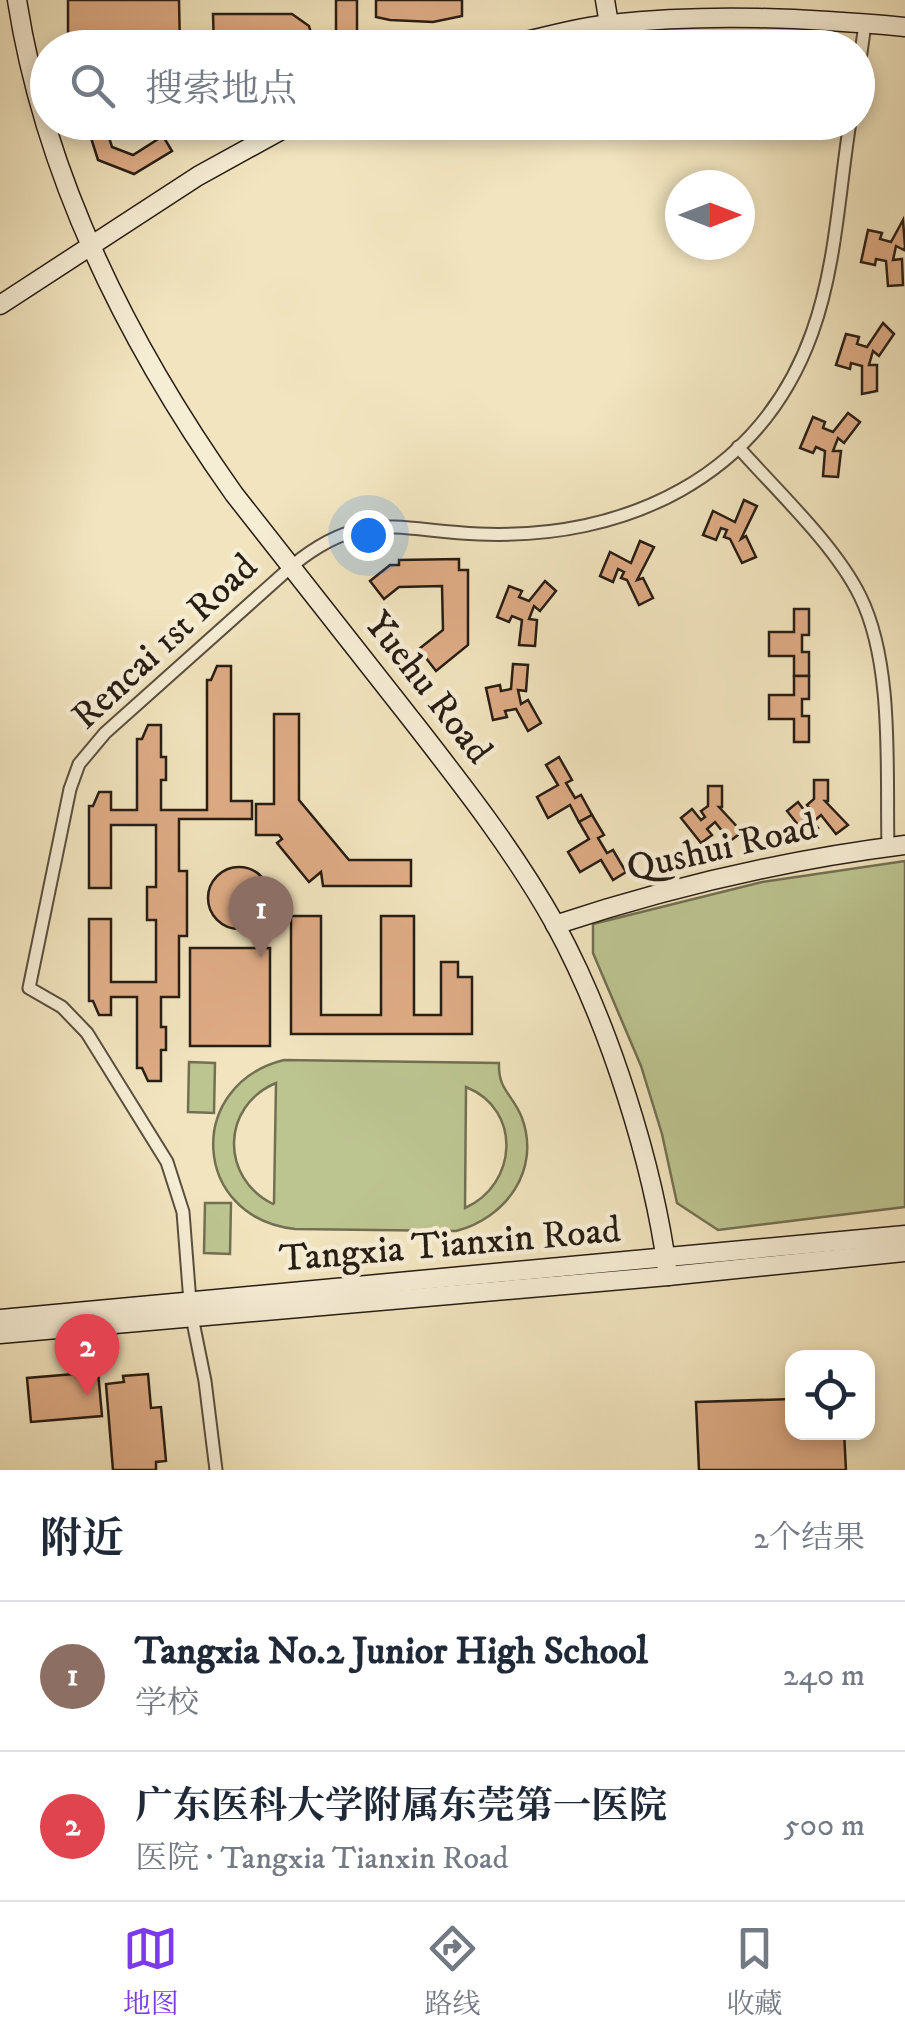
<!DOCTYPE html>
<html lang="zh">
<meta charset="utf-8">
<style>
body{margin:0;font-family:"IM FELL DW Pica","Noto Serif SC",serif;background:#f2f2f3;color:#1f2937}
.controls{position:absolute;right:30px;bottom:30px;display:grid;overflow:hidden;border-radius:20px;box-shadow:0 5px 15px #0003}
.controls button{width:90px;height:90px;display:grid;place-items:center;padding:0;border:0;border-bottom:2px solid #e0e1e3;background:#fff;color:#1f2937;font:50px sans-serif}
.compass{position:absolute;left:665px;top:170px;width:90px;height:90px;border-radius:50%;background:#fff;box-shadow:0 5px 15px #0003;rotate:90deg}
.you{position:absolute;left:368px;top:535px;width:35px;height:35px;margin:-25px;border:8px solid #fff;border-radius:50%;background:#1a73e8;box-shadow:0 0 0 15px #1a73e833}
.badge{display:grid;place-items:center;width:65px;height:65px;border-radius:50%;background:#7c3aed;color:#fff;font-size:32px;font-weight:700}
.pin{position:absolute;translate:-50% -82px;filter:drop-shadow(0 2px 5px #0008)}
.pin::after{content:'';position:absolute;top:52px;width:35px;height:30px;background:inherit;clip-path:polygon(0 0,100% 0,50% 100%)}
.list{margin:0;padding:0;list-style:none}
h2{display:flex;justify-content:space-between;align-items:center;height:130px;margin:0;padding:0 40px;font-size:42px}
h2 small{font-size:32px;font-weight:400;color:#747a83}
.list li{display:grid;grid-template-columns:65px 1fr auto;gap:30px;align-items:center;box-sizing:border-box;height:150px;padding:0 40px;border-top:2px solid #e0e1e3}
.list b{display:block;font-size:38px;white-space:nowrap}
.list p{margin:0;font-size:32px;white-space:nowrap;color:#747a83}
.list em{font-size:32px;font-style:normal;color:#747a83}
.icon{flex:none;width:55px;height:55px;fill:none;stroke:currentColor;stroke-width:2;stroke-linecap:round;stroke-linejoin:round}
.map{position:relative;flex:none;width:905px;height:1470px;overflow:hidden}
.search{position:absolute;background:#fff;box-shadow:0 5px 15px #0003;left:30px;right:30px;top:30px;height:110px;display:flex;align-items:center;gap:25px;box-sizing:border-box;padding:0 35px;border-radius:55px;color:#747a83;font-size:38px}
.sheet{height:430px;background:#fff}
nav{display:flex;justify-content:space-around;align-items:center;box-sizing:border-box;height:140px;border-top:2px solid #e0e1e3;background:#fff;font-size:28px;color:#747a83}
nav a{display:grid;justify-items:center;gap:5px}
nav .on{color:#7c3aed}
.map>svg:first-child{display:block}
</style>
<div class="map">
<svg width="905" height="1470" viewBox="0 0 905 1470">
<rect width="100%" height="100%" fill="#f1e4be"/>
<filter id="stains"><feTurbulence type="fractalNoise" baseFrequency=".002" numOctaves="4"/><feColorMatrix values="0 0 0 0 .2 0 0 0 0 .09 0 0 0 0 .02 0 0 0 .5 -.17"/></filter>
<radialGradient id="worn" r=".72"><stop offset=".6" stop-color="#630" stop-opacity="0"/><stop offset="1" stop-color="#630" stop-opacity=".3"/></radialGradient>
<g fill="#bcc490" stroke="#727052" stroke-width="2.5" fill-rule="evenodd">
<polygon points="905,861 905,1207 718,1230 677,1203 662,1134 641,1066 593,953 593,924 762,882"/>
<path d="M284,1060L499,1063C498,1091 513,1094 522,1118C541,1170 506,1218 456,1231L295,1229C192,1218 184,1085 284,1060ZM276,1083L274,1203L273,1204C220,1178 221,1106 276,1083ZM466,1087C523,1110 517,1185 465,1208Z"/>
<polygon points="189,1062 215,1063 214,1113 188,1112"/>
<polygon points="205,1203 231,1203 230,1254 204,1253"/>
</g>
<g fill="#deab85" stroke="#271d14" stroke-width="2.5">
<polygon points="68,0 179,0 180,48 68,48"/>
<rect x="336" y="0" width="21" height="48"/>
<polygon points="376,0 462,0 462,16 433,22 390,20 376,17"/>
<polygon points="213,14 292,14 309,26 315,48 214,48"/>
<polygon points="86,122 104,122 112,147 133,155 163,136 172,151 134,174 98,160"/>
<polygon points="903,220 905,247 904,250 896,246 893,260 902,259 903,285 888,286 886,261 876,259 875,265 861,262 868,230 882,233 880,239 891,242"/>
<polygon points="883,323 894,334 879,356 873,351 869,365 877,365 877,391 862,394 862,366 851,363 850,369 836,365 846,334 859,337 857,344 867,347"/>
<polygon points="848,413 860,422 844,443 838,438 833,451 841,451 838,477 823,476 825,451 816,447 813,453 800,448 813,417 825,422 823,428 833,432"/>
<polygon points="744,500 757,506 741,539 746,536 756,557 742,563 730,539 724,537 727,530 721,528 716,540 703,535 713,511 735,522"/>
<polygon points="640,541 654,547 637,580 643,578 653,598 639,605 627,580 621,578 624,572 618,569 613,582 600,576 610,552 631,563"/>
<polygon points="459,559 459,570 468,570 468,645 436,671 419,649 443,630 442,586 399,587 384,599 370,581 390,565 399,565 399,560"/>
<polygon points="545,581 556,591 540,611 534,606 529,619 537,620 535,646 519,645 522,620 512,616 509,622 497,617 509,586 522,591 519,597 529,601"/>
<polygon points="794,609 809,609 809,635 802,635 802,652 809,652 809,676 794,676 794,656 769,656 769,632 794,632"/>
<polygon points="513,664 528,665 526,691 518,690 521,704 528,700 541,723 528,731 516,709 505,711 507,717 493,720 486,688 500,685 501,691 511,689"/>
<polygon points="217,666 231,666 231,801 252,801 252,819 179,819 179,871 187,871 187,936 179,936 179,997 161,997 161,1027 166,1027 166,1050 161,1050 161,1081 148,1081 142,1068 137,1068 137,997 111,997 111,1015 99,1015 93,1001 89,1001 89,919 111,919 111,982 156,982 156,920 147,920 147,887 156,887 156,825 111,825 111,888 89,888 89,806 93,806 99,792 111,792 111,810 137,810 137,739 142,739 148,725 161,725 161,757 166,757 166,780 161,780 161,810 207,810 207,680 211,680"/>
<polygon points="794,676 809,676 809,699 802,699 802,716 809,716 809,742 794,742 794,719 769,719 769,695 794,695"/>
<polygon points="274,714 299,714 299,800 349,860 411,860 411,886 323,886 321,872 309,882 277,843 282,839 279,835 256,835 256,804 274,804"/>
<polygon points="559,757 572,780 566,783 575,798 581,795 592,815 579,822 570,805 548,818 537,797 558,785 546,765"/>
<polygon points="814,780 828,780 828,801 825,801 848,825 836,834 821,815 813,822 818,828 807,836 787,811 798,802 807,814 811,810 807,805 814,799"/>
<polygon points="708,786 722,786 722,807 719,807 742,832 730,841 715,822 707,829 712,835 701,843 681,818 692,809 701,820 705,817 701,811 708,806"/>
<polygon points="592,815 604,835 598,838 607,853 613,850 626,872 613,880 601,860 580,872 568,852 589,839 579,822"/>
<circle cx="239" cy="898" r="31"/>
<polygon points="291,916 321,916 321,1015 381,1015 381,916 414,916 414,1015 441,1015 441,962 458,962 458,977 472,977 472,1034 291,1034"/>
<rect x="190" y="948" width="80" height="98"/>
<polygon points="98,1372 102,1416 31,1422 27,1378"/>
<polygon points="148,1374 151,1408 161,1407 166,1461 156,1462 156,1470 113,1470 106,1384 124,1382 123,1376"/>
<polygon points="792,1399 792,1432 844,1432 846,1470 699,1470 696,1402"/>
</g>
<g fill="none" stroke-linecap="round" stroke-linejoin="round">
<g stroke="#5a4f3e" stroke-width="15">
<g id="street">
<polyline points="858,74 865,24"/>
<path d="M738,447C776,490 835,545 860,596C894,664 886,771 888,847"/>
<path d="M190,1302L183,1212L167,1162L87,1033L62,1007L29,988L70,789L79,764L105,733L292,566C362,508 398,531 479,534C625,540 760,478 812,333C836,267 839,191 850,122"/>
<polyline points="192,1317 205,1381 216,1470"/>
</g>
</g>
<g stroke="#271d14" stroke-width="21">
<g id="secondary">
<path d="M17,0C45,180 130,347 234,494C292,567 349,641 407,714C460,782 513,849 555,924C609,1023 654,1165 668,1276"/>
<polyline points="605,0 609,24"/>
<path d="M498,48C535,39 574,28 611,24C709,13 807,18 905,27"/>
<polyline points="0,305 198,176 296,122"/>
<path d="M555,925C670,887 785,860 905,845"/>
<polyline points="0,1319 905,1235"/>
<polyline points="0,1334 668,1276 905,1252"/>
</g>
</g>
<use href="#street" stroke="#f6edd5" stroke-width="11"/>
<use href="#secondary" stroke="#f6edd5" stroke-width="18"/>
</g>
<g text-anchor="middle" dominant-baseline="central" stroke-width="9" stroke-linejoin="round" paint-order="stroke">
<g font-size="38" fill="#271d14" stroke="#f6edd5">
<text transform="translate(165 642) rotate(-43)">Rencai 1st Road</text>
<text transform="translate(428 688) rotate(52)">Yuehu Road</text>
<text transform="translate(722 848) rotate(-13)">Qushui Road</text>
<text transform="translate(450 1245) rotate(-5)">Tangxia Tianxin Road</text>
</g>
</g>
<rect width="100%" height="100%" filter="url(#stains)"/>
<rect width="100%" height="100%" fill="url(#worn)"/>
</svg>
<div class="controls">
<button><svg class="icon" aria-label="locate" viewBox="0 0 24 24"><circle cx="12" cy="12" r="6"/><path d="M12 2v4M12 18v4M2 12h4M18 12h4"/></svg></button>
</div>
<svg class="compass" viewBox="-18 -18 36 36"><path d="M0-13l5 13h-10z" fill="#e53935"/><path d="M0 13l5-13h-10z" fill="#747a83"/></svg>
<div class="you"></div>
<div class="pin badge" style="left:261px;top:958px;background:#8d6e63">1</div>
<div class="pin badge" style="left:87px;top:1396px;background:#e0444e">2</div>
<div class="search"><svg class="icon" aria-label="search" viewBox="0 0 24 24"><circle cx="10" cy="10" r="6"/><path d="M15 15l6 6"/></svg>搜索地点</div>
</div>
<section class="sheet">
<h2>附近<small>2个结果</small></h2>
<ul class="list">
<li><span class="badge" style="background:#8d6e63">1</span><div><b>Tangxia No.2 Junior High School</b><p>学校</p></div><em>240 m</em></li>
<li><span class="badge" style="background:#e0444e">2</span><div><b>广东医科大学附属东莞第一医院</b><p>医院 · Tangxia Tianxin Road</p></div><em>500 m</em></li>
</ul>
</section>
<nav>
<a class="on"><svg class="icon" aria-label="map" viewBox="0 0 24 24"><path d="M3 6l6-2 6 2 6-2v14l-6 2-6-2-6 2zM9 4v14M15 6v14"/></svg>地图</a>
<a><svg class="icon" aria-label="directions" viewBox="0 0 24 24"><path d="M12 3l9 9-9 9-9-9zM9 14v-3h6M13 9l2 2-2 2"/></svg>路线</a>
<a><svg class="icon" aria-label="saved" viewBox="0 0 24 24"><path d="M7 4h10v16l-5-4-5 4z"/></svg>收藏</a>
</nav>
